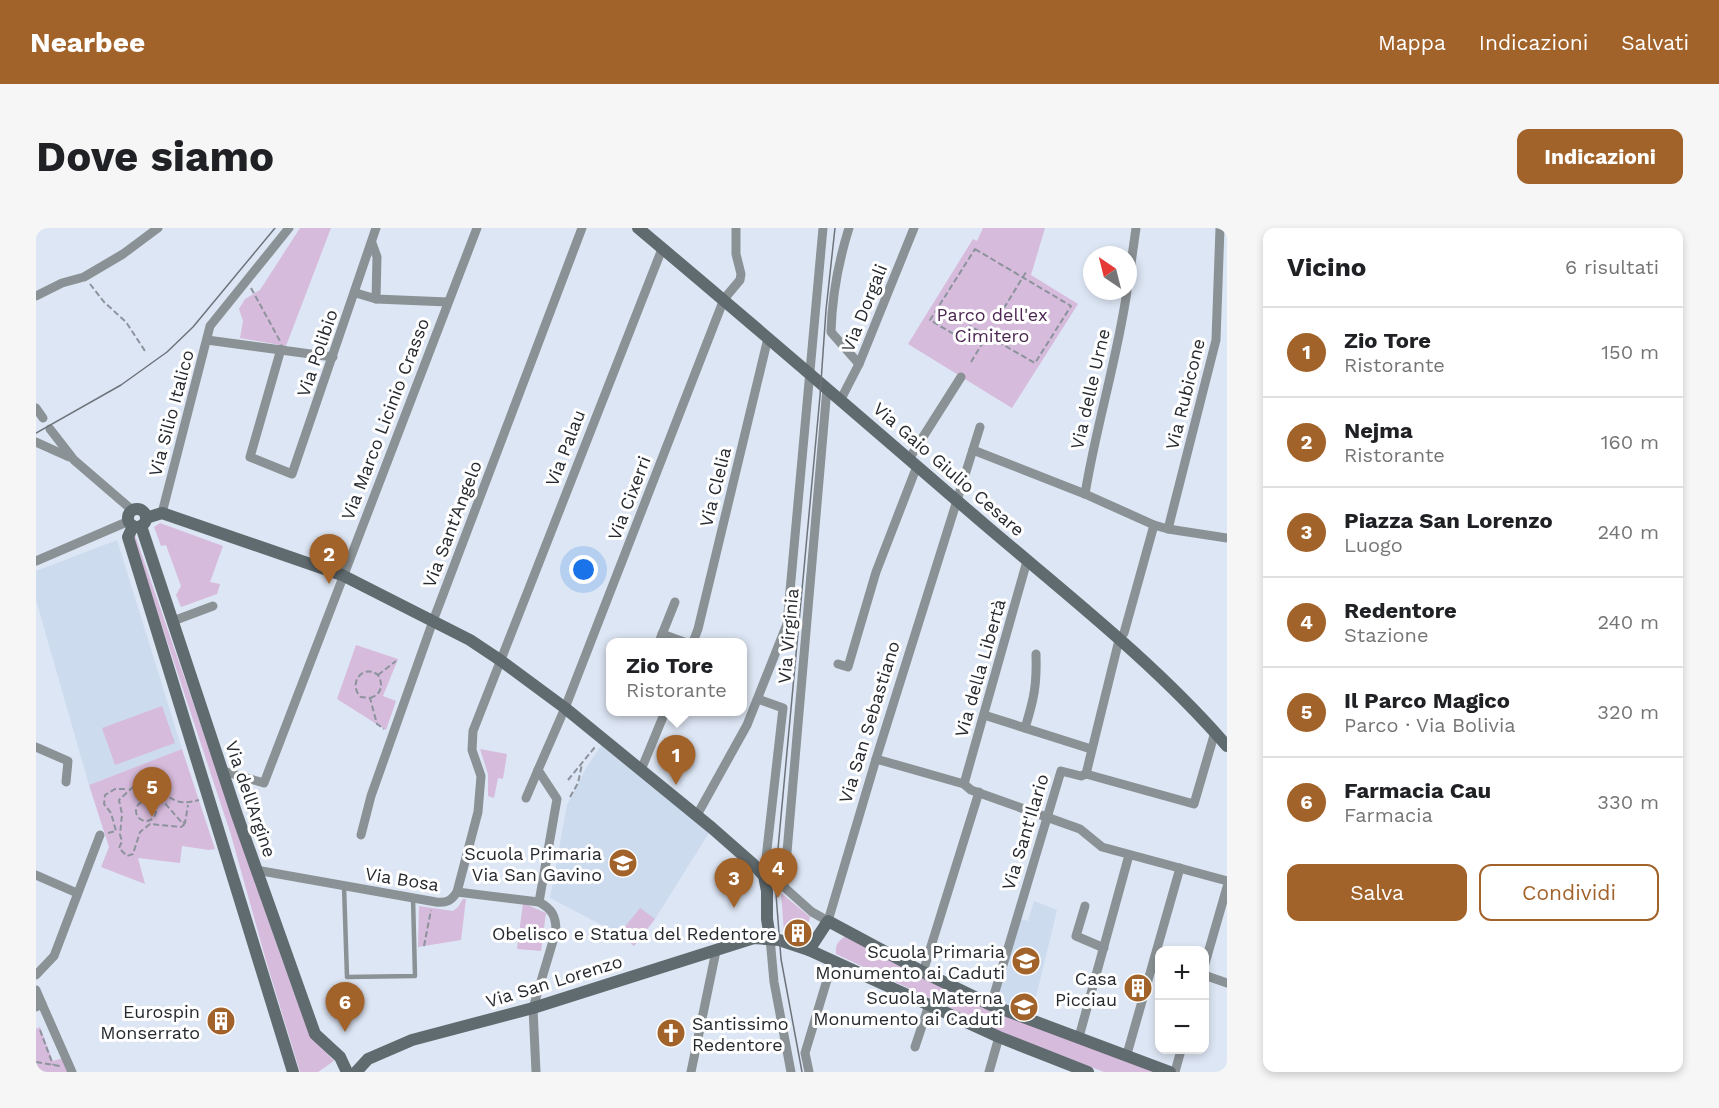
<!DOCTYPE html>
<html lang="it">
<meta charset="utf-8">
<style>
body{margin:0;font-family:"Work Sans",sans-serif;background:#f6f6f6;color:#202124}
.controls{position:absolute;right:18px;bottom:18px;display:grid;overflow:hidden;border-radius:12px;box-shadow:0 3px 9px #0003}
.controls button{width:54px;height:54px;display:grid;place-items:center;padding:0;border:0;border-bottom:2px solid #e0e0e0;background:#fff;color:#202124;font:30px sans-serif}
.compass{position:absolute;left:1047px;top:18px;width:54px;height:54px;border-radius:50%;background:#fff;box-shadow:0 3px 9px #0003;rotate:325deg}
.you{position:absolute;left:548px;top:342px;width:21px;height:21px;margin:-15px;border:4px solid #fff;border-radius:50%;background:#1a73e8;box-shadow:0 0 0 9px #1a73e833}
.badge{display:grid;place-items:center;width:39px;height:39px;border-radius:50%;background:#a2632b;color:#fff;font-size:20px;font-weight:700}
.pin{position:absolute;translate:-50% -50px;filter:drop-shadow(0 2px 3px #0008)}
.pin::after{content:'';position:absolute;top:32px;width:21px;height:18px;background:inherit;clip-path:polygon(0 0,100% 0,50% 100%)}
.popup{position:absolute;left:570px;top:410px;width:141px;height:78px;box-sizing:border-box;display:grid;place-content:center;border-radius:12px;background:#fff;filter:drop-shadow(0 2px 4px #0005);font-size:20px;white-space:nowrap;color:#757577}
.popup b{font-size:22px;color:#202124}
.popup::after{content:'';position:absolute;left:50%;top:100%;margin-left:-12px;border:12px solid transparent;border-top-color:#fff}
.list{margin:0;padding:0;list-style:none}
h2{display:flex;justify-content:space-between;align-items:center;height:78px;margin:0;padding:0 24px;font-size:26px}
h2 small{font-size:20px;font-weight:400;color:#757577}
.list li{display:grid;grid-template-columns:39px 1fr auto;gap:18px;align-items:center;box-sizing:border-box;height:90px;padding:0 24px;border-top:2px solid #e0e0e0}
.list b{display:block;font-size:22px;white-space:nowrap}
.list p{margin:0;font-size:20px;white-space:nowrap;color:#757577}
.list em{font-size:20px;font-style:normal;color:#757577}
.actions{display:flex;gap:12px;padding:18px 24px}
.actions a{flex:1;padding:14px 0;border:2px solid #a2632b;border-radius:12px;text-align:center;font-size:21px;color:#a2632b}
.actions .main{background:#a2632b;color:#fff}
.map{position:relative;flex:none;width:1191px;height:844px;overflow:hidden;border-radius:12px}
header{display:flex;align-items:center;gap:36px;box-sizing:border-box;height:84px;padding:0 30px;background:#a2632b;color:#fff}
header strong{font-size:28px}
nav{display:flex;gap:33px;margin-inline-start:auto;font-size:21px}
.intro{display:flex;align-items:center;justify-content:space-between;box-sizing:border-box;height:144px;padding:0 36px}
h1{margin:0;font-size:42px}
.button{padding:15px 27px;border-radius:12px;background:#a2632b;color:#fff;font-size:21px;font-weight:700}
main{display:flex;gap:36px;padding:0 36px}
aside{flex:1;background:#fff;border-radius:12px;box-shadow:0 3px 9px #0003}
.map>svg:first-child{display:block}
</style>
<header>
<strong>Nearbee</strong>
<nav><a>Mappa</a><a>Indicazioni</a><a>Salvati</a></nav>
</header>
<div class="intro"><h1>Dove siamo</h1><a class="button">Indicazioni</a></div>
<main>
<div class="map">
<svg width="1191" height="844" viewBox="0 0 1191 844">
<rect width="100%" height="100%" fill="#dde6f4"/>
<g fill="#cddbef">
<polygon points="81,312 146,521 53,557 0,372 0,343"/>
<polygon points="569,512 676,600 619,691 598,718 583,706 514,670 531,577 550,540"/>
<polygon points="998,673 1021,682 1001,765 993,787 960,774 984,691 992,693"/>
</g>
<g fill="#d7bbdc">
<polygon points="264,0 295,0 250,118 204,110 207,93 203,81 209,71 224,62"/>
<polygon points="947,0 1009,0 995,47 1042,76 976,180 872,116 937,11 941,13"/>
<polygon points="124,295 187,318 174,354 184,356 181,366 145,379 140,367 145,358 130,317 125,318 118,299"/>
<polygon points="96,307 99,307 246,732 275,809 298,833 282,844 264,844 231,736 195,607"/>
<polygon points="320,417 362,431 347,468 360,473 350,502 301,471"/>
<polygon points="126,478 139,515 79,537 66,500"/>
<polygon points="146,521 179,621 173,622 146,618 144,635 102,630 109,656 65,639 73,619 53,557"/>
<polygon points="444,521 471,526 467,551 462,550 458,570 452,568 452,546"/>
<polygon points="745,665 774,689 768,709 763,707 765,704 761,702 758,706 748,704"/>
<polygon points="427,671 430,671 425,712 382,719 383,678 417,683 422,679"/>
<polygon points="487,675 510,685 505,723 481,721"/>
<polygon points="604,680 619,691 598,718 583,706"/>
<path d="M810,708L1123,844H1068L968,805L800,726C799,717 802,713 810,708Z"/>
<polygon points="4,799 17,833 27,830 32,844 0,844 0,801"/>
</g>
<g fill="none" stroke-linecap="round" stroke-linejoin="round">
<g stroke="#8c939d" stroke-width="2" stroke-dasharray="6 3" stroke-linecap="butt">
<polygon points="939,21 1035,78 999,135 934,98 926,111 894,92"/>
<polyline points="54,56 68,74 90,94 109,123"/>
<polyline points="215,60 244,113"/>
<polyline points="935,134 990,44"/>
<polyline points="342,447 360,433"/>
<path d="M334,470C345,467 348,457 342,447C327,435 311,456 325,469L334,470L341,496L348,501"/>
<path d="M119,548L120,556C134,572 142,578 163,572"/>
<polyline points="532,552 559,519"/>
<polygon points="113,554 127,573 148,597 145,599 114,596 104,604 97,626 91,628 83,620 86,613 84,607 86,586 83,572 98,558"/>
<polyline points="534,569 542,555 546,536"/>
<circle cx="110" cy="583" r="10"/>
<polyline points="147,594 149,595 152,577"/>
<polyline points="72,605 80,603 75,585 68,576 69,567 79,561 91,561"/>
<polyline points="765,697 772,700"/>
<polyline points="388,718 395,682"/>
<polyline points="4,802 17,837"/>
<polyline points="0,834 24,838"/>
</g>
<polyline stroke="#8b9295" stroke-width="4.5" points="308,658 311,749 379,748 377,670"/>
<g stroke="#8b9295" stroke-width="9">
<path d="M813,0C802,35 796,67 795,104L823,136"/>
<polyline points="336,15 341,29 340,71"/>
<polyline points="1092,57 1100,0"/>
<polyline points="320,65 340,71 412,74"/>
<polyline points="0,68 26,55 48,49 87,26 122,0"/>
<polyline points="171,112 297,129"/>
<polyline points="245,121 214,229 256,246 340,0"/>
<polyline points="791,160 748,659 776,684 792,693 840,531 944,199"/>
<polyline points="805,171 823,136 878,0"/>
<polyline points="0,180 7,190"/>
<polyline points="14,201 38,232 96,282"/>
<polyline points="0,214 33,229"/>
<polyline points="937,222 1049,266 1118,297 1132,301 1191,310"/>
<polyline points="873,231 925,149"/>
<path d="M1049,266C1060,198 1081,132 1091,63"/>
<polyline points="126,285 174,98 253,0"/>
<polyline points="1132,301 1180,112 1184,0"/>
<polyline points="0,333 93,293"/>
<polyline points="137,393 177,378"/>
<polyline points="626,406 648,414"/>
<polyline points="623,414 639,374"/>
<polyline points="657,414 662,401 732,110"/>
<polyline points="802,436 812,439 840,344 881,238"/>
<polyline points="722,471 747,480 728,648"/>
<polyline points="948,487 1055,521"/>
<path d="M989,500C998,471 1001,457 1000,426"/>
<polyline points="0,519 32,533 30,554"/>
<polyline points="840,531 928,556 935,562 1044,601 1066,619 1191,653"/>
<polyline points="605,542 629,484"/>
<polyline points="187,543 228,555 441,0"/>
<polyline points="1050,546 1083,412 1088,405 1118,297"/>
<polyline points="928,556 991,333"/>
<polyline points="490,570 502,542"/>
<polyline points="661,587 711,497 751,396 787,0"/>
<polyline points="325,607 335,568 397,393 546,0"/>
<path d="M220,642L400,674C411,675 415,673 421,664L442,584L445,548L436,522L437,503L626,21"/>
<polyline points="0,647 41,665"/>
<path d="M421,664L503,674C516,681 520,688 520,703L497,780L500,844"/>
<polyline points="503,674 521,571 502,542 529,480 688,71 704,52 705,46 700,26 700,0"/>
<polyline points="1049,678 1040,708 1068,720"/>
<polyline points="734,710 738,754 755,844"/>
<polyline points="1168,739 1191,659"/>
<polyline points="887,744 943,564"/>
<polyline points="0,747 18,728 64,607"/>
<polyline points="1168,747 1191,755"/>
<polyline points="0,762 6,776"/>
<polyline points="955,777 1025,543 1045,548 1050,546 1158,576 1179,504"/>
<polyline points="0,779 6,776 36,844"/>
<polyline points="1043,809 1093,627"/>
<polyline points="879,819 893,777"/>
<polyline points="1091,826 1144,640"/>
<polyline points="655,844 680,723"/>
<polyline points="773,844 769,825 797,732"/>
<polyline points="953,844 963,809"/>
<polyline points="1139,844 1145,822"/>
</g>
<g stroke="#606b6f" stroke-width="12">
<path d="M602,0C718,97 832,196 947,295C1030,366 1119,435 1191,518"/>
<circle cx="101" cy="290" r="9"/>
<polyline points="110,290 126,285 306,347 434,412 464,432 529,480 676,600 717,636 728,648 731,663 731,691 734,710"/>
<polyline points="97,298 92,309 257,844"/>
<polyline points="105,298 201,587 279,806 304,829 311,844"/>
<polyline points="773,722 792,693 887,744 955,777 1134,844"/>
<polyline points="320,844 332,831 376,812 497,780 718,710 743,712 773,722 963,809 1052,844"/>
</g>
<g stroke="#6d737b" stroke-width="1.5">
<polyline points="0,205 85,157 131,124 157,99 239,0"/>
<polyline points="766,844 745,731 739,653 784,168 790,82 799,0"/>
</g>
</g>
<defs>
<g id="school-disc" transform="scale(1.5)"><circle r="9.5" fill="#a2632b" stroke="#fff"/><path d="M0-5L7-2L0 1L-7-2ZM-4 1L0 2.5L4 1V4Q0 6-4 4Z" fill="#fff"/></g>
<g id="building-disc" transform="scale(1.5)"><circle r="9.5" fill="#a2632b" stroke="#fff"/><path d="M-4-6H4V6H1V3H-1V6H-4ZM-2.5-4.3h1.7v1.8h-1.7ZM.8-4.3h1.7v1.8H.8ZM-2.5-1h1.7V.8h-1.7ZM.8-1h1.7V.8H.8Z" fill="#fff"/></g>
<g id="church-disc" transform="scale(1.5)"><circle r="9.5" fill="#a2632b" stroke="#fff"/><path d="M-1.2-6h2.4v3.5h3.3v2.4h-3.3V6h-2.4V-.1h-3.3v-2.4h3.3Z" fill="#fff"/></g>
</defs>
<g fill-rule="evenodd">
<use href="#school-disc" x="587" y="635"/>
<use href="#building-disc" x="762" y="705"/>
<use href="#school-disc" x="990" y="733"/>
<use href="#building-disc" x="1102" y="760"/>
<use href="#school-disc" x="988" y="779"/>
<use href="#building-disc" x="185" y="793"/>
<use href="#church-disc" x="635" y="805"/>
</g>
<g text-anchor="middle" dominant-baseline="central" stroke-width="6" stroke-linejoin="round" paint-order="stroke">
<g font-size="18" fill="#262a2f" stroke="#fff">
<text transform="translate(828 80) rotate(-68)">Via Dorgali</text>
<text transform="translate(281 125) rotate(-71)">Via Polibio</text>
<text transform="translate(1054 161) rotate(-77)">Via delle Urne</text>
<text transform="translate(1149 166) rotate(-76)">Via Rubicone</text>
<text transform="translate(135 185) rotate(-75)">Via Silio Italico</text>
<text transform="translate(349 191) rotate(-69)">Via Marco Licinio Crasso</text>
<text transform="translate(529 220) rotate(-69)">Via Palau</text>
<text transform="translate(913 241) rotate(41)">Via Gaio Giulio Cesare</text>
<text transform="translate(679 259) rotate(-76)">Via Clelia</text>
<text transform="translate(593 270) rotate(-69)">Via Cixerri</text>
<text transform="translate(416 296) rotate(-69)">Via Sant'Angelo</text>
<text transform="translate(752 408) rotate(-85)">Via Virginia</text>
<text transform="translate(944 440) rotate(-74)">Via della Libertà</text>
<text transform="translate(833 494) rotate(-73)">Via San Sebastiano</text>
<text transform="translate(215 571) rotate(71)">Via dell'Argine</text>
<text transform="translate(989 604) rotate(-73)">Via Sant'Ilario</text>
<text transform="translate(366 651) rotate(9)">Via Bosa</text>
<text transform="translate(518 753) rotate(-17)">Via San Lorenzo</text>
</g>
<g font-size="18" fill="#4c2752" stroke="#fff">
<text x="956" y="86">Parco dell'ex<tspan x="956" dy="21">Cimitero</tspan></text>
</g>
<g font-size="18" fill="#262a2f" stroke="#fff" text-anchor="end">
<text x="566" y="625">Scuola Primaria<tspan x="566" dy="21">Via San Gavino</tspan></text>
<text x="741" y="705">Obelisco e Statua del Redentore</text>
<text x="969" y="723">Scuola Primaria<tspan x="969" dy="21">Monumento ai Caduti</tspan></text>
<text x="1081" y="750">Casa<tspan x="1081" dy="21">Picciau</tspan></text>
<text x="967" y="769">Scuola Materna<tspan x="967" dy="21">Monumento ai Caduti</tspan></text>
<text x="164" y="783">Eurospin<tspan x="164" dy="21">Monserrato</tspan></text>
<text x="656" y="795" text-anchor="start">Santissimo<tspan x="656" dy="21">Redentore</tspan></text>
</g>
</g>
</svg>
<div class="controls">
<button>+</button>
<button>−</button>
</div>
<svg class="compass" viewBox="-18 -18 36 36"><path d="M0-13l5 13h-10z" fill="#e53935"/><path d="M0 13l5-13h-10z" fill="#757577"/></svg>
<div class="you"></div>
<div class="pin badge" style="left:640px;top:557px">1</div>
<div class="popup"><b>Zio Tore</b>Ristorante</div>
<div class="pin badge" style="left:293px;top:356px">2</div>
<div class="pin badge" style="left:698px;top:680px">3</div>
<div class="pin badge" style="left:742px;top:670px">4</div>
<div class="pin badge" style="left:116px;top:589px">5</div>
<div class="pin badge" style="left:309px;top:804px">6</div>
</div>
<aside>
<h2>Vicino<small>6 risultati</small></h2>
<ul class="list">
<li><span class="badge">1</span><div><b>Zio Tore</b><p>Ristorante</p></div><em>150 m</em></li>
<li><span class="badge">2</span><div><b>Nejma</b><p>Ristorante</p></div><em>160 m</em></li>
<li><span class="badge">3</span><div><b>Piazza San Lorenzo</b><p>Luogo</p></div><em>240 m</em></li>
<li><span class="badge">4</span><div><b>Redentore</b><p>Stazione</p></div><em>240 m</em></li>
<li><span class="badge">5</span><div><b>Il Parco Magico</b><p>Parco · Via Bolivia</p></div><em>320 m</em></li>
<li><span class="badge">6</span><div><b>Farmacia Cau</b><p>Farmacia</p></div><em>330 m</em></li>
</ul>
<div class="actions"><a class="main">Salva</a><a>Condividi</a></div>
</aside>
</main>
